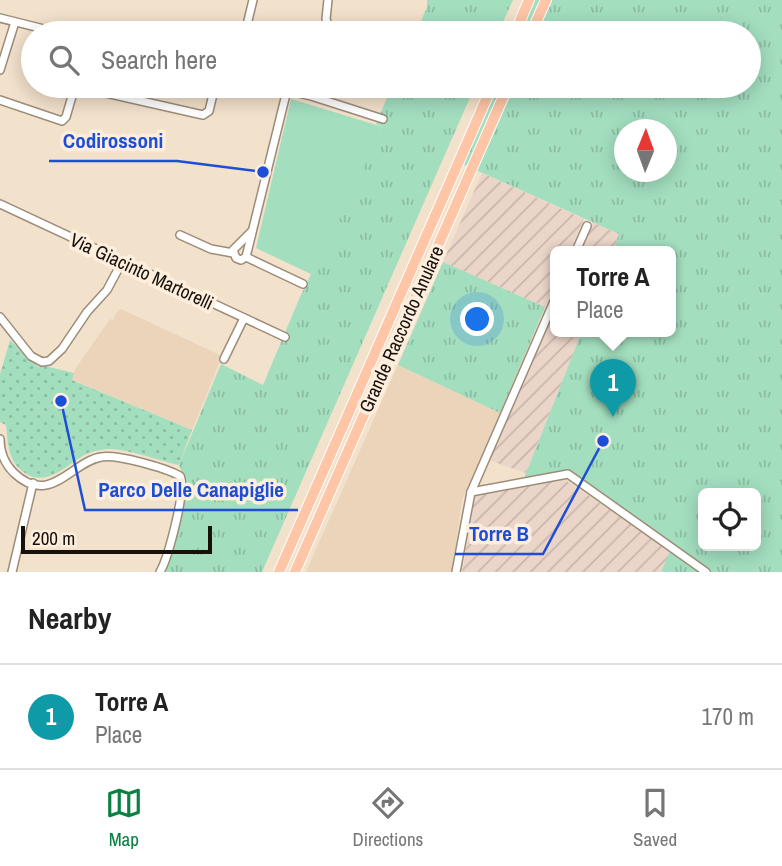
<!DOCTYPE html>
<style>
body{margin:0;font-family:"Archivo Narrow",sans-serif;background:#f2f2f2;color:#222}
.controls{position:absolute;right:21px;bottom:21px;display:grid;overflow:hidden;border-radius:10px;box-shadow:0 4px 18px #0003}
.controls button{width:63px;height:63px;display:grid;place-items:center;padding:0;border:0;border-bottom:2px solid #e0e0e0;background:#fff;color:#222;font:35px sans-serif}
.compass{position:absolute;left:614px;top:119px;width:63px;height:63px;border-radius:50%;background:#fff;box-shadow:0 4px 18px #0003;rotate:1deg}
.scale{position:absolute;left:21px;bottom:18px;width:191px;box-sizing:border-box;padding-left:7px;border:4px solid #17110a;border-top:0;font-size:19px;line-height:24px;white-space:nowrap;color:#17110a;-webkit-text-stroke:5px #fdeedd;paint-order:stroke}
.you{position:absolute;left:478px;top:320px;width:24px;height:24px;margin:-18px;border:5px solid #fff;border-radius:50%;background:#1a73e8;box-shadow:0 0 0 10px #1a73e833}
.badge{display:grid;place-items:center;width:46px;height:46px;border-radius:50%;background:#0b8043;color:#fff;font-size:23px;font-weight:700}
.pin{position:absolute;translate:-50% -58px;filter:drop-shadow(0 2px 4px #0008)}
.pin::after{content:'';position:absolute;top:37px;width:24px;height:21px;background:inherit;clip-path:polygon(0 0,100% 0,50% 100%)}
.popup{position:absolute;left:550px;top:246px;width:126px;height:91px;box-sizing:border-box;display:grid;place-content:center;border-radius:10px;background:#fff;filter:drop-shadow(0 2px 5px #0005);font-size:23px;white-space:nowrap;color:#767676}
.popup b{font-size:26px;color:#222}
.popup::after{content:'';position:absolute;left:50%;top:100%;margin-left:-14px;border:14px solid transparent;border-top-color:#fff}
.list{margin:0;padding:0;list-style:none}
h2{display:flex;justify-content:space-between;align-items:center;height:91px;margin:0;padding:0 28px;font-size:30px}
h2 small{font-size:23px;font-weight:400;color:#767676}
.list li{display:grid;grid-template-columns:46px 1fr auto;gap:21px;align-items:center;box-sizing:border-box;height:105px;padding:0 28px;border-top:2px solid #e0e0e0}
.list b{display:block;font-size:26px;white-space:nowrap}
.list p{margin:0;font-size:23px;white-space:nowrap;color:#767676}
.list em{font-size:23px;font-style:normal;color:#767676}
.icon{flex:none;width:38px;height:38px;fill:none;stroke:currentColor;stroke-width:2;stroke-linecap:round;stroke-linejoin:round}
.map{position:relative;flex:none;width:782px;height:572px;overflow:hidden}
.search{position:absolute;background:#fff;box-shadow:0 4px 18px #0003;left:21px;right:21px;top:21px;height:77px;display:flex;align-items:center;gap:18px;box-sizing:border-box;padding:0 24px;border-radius:38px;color:#767676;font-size:26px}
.sheet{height:196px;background:#fff}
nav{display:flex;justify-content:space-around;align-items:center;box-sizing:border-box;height:98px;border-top:2px solid #e0e0e0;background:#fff;font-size:19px;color:#767676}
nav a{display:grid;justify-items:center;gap:4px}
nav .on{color:#0b8043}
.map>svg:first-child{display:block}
</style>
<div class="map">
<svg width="782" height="572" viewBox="0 0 782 572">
<defs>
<pattern id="industrial-furrows" width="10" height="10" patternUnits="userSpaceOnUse" patternTransform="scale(1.75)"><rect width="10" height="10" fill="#ebd5c9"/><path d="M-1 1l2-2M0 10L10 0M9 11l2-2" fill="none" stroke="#c9b6ab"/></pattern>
<pattern id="grass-tufts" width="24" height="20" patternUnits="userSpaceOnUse" patternTransform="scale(1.75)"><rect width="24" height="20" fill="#a3debf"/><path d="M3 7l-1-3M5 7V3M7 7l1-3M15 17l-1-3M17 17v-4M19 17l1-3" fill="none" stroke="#8cbda3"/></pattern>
<pattern id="park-dots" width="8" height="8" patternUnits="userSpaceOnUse" patternTransform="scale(1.75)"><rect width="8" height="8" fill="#a3debf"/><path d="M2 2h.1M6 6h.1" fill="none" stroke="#8cbda3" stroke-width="1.8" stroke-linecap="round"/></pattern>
</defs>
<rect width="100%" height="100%" fill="#f2e1cb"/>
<g fill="#ebd4b9">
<polygon points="121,309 222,356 192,430 71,379 76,368 110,319 113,320 116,313"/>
<polygon points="398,365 500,413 462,500 452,572 306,572"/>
</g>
<g fill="url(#industrial-furrows)">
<polygon points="482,173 584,219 570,251 555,251 555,284 545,307 443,262"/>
<polygon points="592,222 619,234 613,251 580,251"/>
<polygon points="555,307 555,331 582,331 526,473 489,460"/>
<polygon points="561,477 671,551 661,572 462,572 475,494"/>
</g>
<g fill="url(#grass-tufts)" fill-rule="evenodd">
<polygon points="427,0 513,0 498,33 416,33 427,7"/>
<path d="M529,0H782V572H661L671,549L568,474L523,481L582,331H671V251H613L619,234L458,162L492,86H749V33H515ZM624,130H666V172H624ZM703,493H756V546H703Z"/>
<polygon points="392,86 475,86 262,572 166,572 188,487 179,465 221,364 263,385 300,297 383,127 376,124"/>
<polygon points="443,262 545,307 500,413 398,365"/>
</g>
<path fill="url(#park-dots)" d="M10,340L38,367L45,366L74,373L72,380L192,430L179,465C161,461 127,449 110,449C104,449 94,451 89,453C69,461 49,489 25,473C8,462 8,444 6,425L0,422V374Z"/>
<polygon fill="#a3debf" points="291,99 383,127 313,275 256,248"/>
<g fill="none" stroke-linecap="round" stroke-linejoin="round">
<g stroke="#9c8c78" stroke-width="10">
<g id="minor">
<polyline points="328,0 326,19 331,33"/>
<polyline points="0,18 60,33"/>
<polyline points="245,33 253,0"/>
<polyline points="0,70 15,22"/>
<polyline points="268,86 311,96 383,119"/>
<polyline points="312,96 318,94 323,86"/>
<polyline points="0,100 62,121 66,117 75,86 203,115 209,111 215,86"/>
<polyline points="0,204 285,337"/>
<polyline points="180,235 211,249 233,253"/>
<polyline points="576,251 587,226"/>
<polyline points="246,257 287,90"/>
<polyline points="246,257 303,284"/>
<polyline points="246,257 241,260 236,258 233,250 252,231"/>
<polyline points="0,317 31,356 42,362 49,361 62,349 87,312 107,290 122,262"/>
<polyline points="224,359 244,318"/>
<path d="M0,439C0,453 4,463 14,473C50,507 71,462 101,457C117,454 166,468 180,476C187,489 168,558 160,572"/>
<polyline points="471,492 568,474 706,572"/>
<polyline points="12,572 33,483"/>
<polyline points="456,572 471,492 555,299"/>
</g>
</g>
<g stroke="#fff" stroke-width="12">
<g id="highway">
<polyline points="515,33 529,0"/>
<polyline points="531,33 546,0"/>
<polyline points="279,572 492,86"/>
<polyline points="295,572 508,86"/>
</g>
</g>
<use href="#minor" stroke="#fff" stroke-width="7"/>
<use href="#highway" stroke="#fec5a6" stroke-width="10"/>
</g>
<g text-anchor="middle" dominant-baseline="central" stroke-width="7" stroke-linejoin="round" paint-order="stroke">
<g font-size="19" fill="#17110a" stroke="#fdeedd">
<text transform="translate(142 271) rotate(25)">Via Giacinto Martorelli</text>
<text transform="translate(401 329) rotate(-66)">Grande Raccordo Anulare</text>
</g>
</g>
<path fill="none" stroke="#1d4ed8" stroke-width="2.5" d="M263 172L177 161H49M61 401L85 510H298M603 441L543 554H455"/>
<g fill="#1d4ed8" stroke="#fdeedd" stroke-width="2.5">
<circle cx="263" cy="172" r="7"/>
<circle cx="61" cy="401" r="7"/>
<circle cx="603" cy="441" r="7"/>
</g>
<g font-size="21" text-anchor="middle" font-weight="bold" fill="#1d4ed8" stroke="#fdeedd" stroke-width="7" stroke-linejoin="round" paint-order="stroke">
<text x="113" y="148">Codirossoni</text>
<text x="191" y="497">Parco Delle Canapiglie</text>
<text x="499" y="541">Torre B</text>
</g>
</svg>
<div class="controls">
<button><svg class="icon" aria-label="locate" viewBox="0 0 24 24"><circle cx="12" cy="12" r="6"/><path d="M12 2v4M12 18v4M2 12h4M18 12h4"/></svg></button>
</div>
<svg class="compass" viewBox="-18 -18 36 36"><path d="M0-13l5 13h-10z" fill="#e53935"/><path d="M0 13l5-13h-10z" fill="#767676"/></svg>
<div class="scale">200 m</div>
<div class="you"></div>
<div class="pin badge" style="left:613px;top:417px;background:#0f9aa8">1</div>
<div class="popup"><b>Torre A</b>Place</div>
<div class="search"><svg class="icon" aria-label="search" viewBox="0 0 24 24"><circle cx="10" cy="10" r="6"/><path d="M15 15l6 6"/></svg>Search here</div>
</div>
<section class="sheet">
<h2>Nearby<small></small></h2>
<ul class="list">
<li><span class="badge" style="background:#0f9aa8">1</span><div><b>Torre A</b><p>Place</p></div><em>170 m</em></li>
</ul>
</section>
<nav>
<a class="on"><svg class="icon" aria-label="map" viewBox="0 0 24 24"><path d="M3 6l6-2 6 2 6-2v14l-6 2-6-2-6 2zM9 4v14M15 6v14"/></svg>Map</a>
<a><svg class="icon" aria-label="directions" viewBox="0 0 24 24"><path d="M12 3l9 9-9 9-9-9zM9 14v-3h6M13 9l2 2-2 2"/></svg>Directions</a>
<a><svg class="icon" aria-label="saved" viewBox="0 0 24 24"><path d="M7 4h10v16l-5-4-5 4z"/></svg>Saved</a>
</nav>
